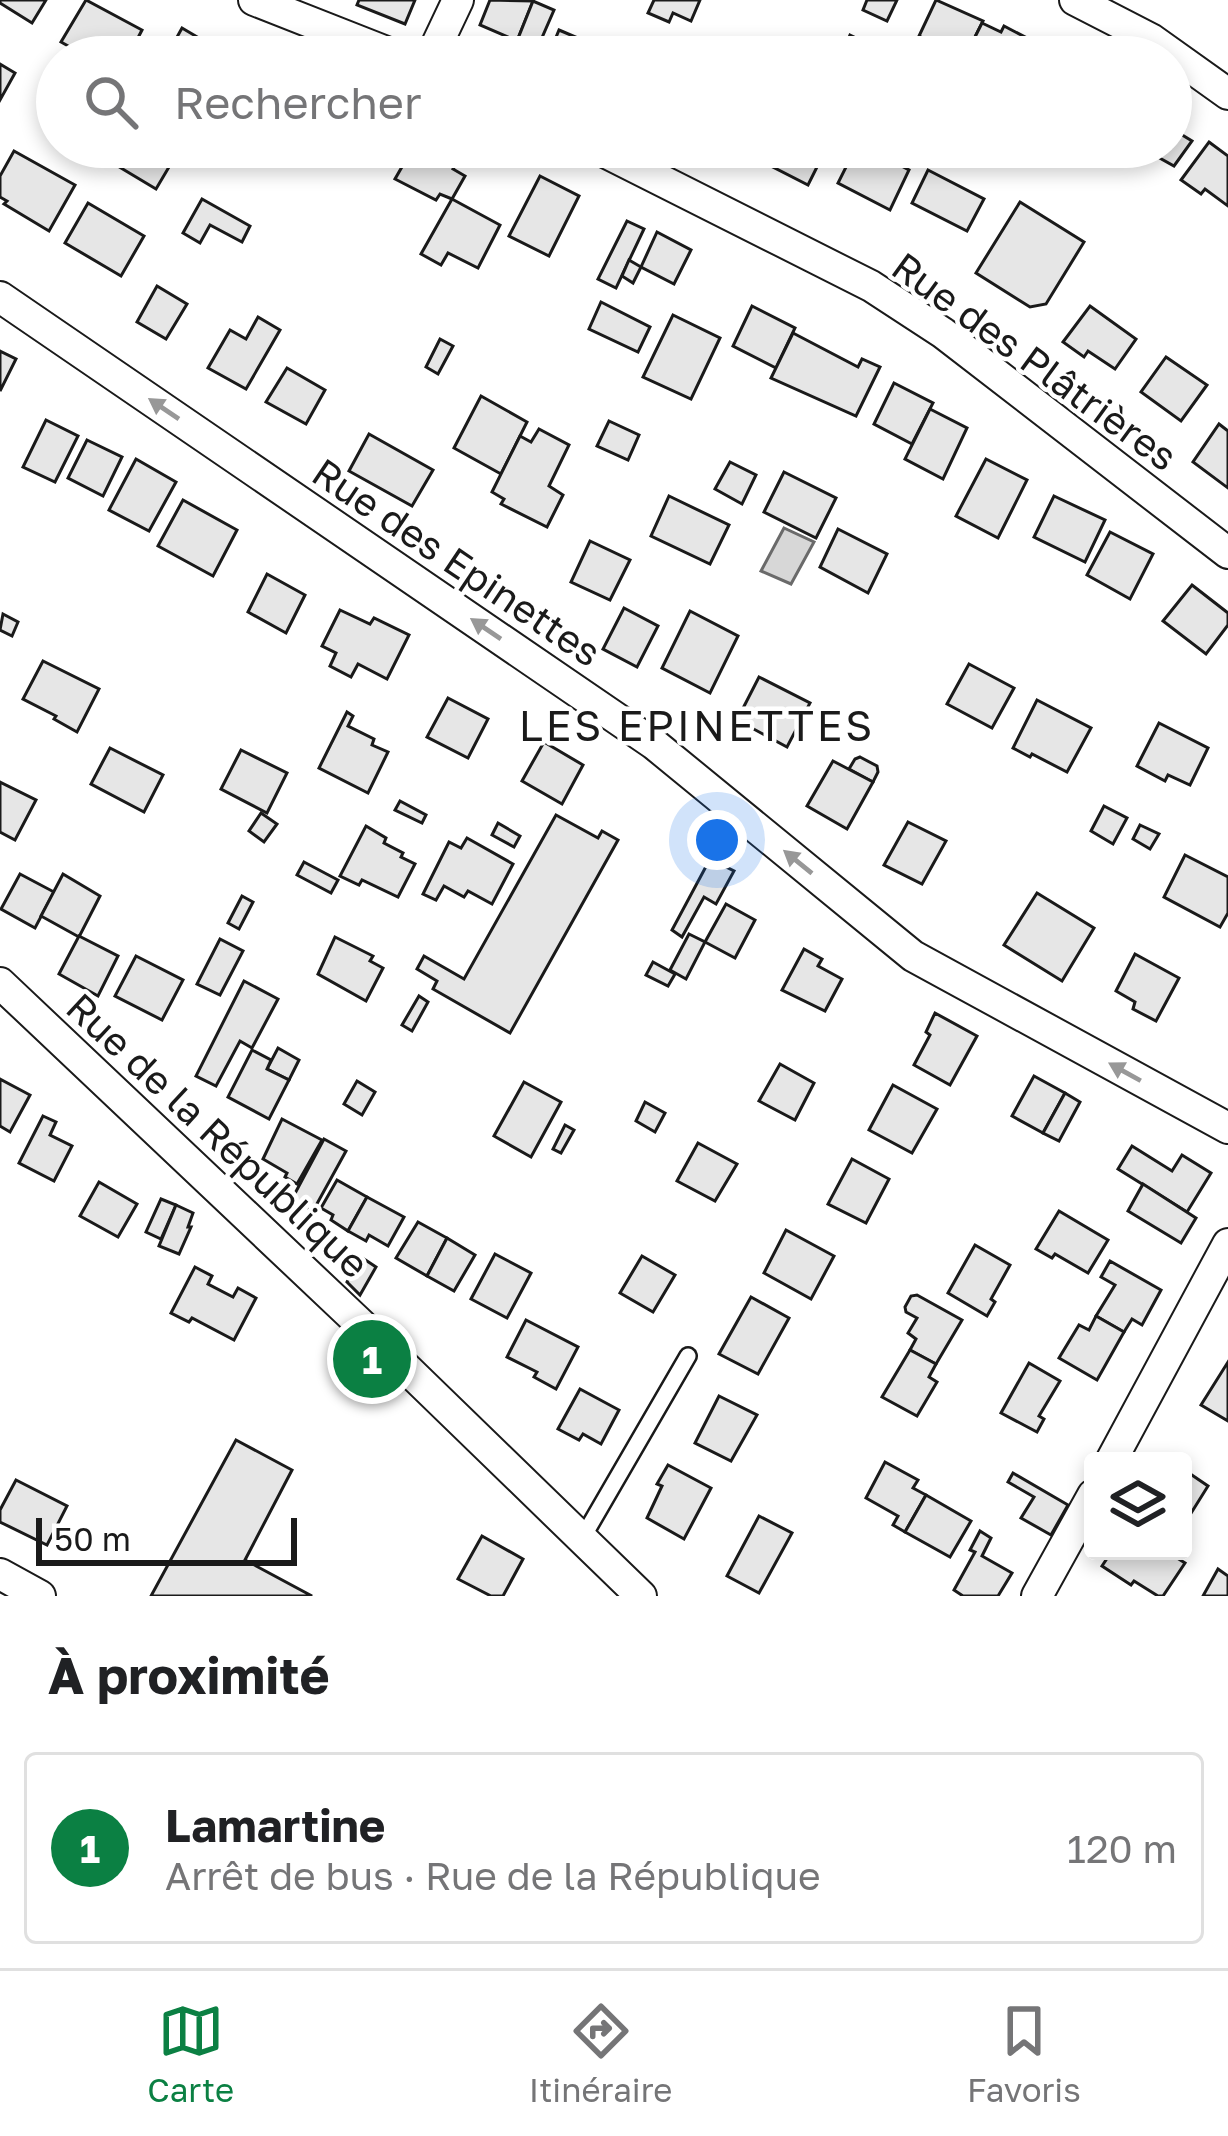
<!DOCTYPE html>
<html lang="fr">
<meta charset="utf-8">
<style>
body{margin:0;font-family:"Golos Text",sans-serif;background:#f2f2f2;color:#202124}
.controls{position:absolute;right:36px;bottom:36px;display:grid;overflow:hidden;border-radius:12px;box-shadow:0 6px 18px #0003}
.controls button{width:108px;height:108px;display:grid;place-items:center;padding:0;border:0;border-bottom:3px solid #e0e0e0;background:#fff;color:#202124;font:60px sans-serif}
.scale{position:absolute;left:36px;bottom:30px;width:261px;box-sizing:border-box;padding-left:12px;border:6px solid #1a1a1a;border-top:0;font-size:33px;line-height:42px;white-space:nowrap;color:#1a1a1a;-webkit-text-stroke:9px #fff;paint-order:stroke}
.you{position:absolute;left:717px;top:840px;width:42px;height:42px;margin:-30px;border:9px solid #fff;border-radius:50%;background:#1a73e8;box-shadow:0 0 0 18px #1a73e833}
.badge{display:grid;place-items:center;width:78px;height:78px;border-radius:50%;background:#0b8043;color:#fff;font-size:39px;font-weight:700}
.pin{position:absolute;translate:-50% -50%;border:6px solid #fff;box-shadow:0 3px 12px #0006}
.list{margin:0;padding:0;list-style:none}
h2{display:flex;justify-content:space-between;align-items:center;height:156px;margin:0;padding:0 48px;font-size:51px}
h2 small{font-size:39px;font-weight:400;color:#757577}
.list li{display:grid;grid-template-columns:78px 1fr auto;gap:36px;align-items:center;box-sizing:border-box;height:192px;margin:0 24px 24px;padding:0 24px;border:3px solid #e0e0e0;border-radius:12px}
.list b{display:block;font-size:45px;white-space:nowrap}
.list p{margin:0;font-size:39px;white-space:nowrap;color:#757577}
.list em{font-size:39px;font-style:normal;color:#757577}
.icon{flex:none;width:66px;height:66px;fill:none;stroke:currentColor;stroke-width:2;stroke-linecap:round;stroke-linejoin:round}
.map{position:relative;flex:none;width:1228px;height:1596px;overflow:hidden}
.search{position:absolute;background:#fff;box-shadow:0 6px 18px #0003;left:36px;right:36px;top:36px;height:132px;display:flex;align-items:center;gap:30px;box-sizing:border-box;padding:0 42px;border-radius:66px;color:#757577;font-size:45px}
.sheet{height:372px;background:#fff}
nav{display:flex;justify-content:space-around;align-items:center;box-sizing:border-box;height:168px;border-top:3px solid #e0e0e0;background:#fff;font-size:33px;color:#757577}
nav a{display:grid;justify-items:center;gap:6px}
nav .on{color:#0b8043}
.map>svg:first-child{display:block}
</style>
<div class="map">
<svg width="1228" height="1596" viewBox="0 0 1228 1596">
<rect width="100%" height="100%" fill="#fff"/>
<polygon fill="#d7d7d7" stroke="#6a6a6a" stroke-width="3" points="784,528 814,542 791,584 761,571"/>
<g fill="#e6e6e6" stroke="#1a1a1a" stroke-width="3">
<polygon points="0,0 46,0 32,23 0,3"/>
<polygon points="86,0 142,30 128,57 88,57 61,42"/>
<polygon points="359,0 415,0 405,24 357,5"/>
<polygon points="490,0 533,1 517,41 480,25"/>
<polygon points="654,0 700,0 691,21 673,13 669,22 648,13"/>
<polygon points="867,0 897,0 887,21 863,10"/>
<polygon points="936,0 983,21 965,57 919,36"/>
<polygon points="533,1 554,10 537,49 517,41"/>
<polygon points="982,23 1001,32 1004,26 1044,47 1039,57 970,57 966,55"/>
<polygon points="182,28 231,57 166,57"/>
<polygon points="559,30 592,44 586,57 548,57"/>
<polygon points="850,35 887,53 886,57 840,57"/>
<polygon points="0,64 15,73 0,100"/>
<polygon points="1171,117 1184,125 1179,133 1192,141 1174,166 1140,147 1171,147"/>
<polygon points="1209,142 1228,156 1228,206 1205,189 1201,194 1181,180"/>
<polygon points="113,147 174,147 179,150 156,189 106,159"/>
<polygon points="421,147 442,147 459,158 453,169 465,176 452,199 440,194 436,200 395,179 410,153 416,156"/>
<polygon points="729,147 765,147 759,161"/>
<polygon points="780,147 827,147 808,185 771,166"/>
<polygon points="856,147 865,147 909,170 890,210 838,183"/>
<polygon points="14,151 75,185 49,231 4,204 7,201 0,197 0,176"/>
<polygon points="928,170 984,199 967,231 912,203"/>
<polygon points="540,176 579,196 549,256 509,236"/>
<polygon points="202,199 250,226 242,242 210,225 200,243 183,233"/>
<polygon points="452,199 500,225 478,268 448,253 441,265 421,254"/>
<polygon points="1020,202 1084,242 1046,304 1030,307 976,273"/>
<polygon points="88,203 144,236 121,276 65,243"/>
<polygon points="627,221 644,229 616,288 598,279"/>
<polygon points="657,232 691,250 674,284 641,267"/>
<polygon points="629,260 641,267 633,283 622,276"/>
<polygon points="157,286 187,304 166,339 137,322"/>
<polygon points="601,302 650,327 638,352 589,329"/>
<polygon points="752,306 795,328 776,368 733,346"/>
<polygon points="1090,306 1136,339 1115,369 1088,351 1084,357 1063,342"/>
<polygon points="673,315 720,338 691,399 643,377"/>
<polygon points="258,317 280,330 246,389 208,368 230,330 246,339"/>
<polygon points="793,333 858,367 862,359 880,367 856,416 771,378"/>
<polygon points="440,339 453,346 438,374 426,367"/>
<polygon points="0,351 16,359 0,391"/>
<polygon points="1166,357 1207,385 1181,421 1141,392"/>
<polygon points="287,368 325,390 306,424 266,402"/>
<polygon points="894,383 933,403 912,444 874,424"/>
<polygon points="481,396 527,422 501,474 454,448"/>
<polygon points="930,409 967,428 943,479 905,459"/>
<polygon points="46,420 78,436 55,482 23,467"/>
<polygon points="609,421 639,435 628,460 597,446"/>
<polygon points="1219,424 1228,431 1228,488 1193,462"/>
<polygon points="539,429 569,445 549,486 563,495 547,527 501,504 504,499 492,492 520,436 531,442"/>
<polygon points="369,434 433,470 412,506 349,471"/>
<polygon points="87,440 122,457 103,496 68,478"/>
<polygon points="136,459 176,482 149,531 109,510"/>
<polygon points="986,459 1027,480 998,538 956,516"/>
<polygon points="730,462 756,475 742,504 715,489"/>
<polygon points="784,472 836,498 816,538 764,512"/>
<polygon points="669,496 729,525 710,564 651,536"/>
<polygon points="1054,496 1105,520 1085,562 1034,537"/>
<polygon points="183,500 237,530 213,576 158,546"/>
<polygon points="838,529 887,554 868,593 820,567"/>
<polygon points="1110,532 1153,554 1130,599 1087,575"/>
<polygon points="590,541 630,560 610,600 571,582"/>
<polygon points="267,574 305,595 286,633 248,612"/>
<polygon points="1192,585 1228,613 1228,625 1206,654 1163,621"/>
<polygon points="624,608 658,626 637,667 603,649"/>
<polygon points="340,610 370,624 374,618 409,635 387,679 358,664 351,677 330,666 336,653 322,646"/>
<polygon points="690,611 738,636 710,693 662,668"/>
<polygon points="3,614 18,622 12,636 0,630"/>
<polygon points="43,661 99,689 77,732 54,719 56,716 23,699"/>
<polygon points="969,664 1014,688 992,728 947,704"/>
<polygon points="759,677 810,703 787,747 737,720"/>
<polygon points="448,698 488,719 468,758 427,737"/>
<polygon points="1037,700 1091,728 1067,772 1032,754 1030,757 1013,748"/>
<polygon points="347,712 353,716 348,726 374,739 372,745 388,752 368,793 319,768"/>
<polygon points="1159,723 1208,748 1190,785 1168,775 1165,781 1137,766"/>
<polygon points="544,742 583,765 562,804 522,781"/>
<polygon points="110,748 163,775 144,812 91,784"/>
<polygon points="241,750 287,773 267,813 221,789"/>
<polygon points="860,757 877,766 878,772 873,782 849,769 855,759"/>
<polygon points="833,761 873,782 847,829 807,806"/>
<polygon points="0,782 36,800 15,840 0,832"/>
<polygon points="400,801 426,815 422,823 395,810"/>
<polygon points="1104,806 1127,818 1113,844 1091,831"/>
<polygon points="261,813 277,824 264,842 249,831"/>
<polygon points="556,815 598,838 602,831 618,840 510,1033 433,989 437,981 417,969 424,956 464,979"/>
<polygon points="908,822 946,841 922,884 884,865"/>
<polygon points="498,823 520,836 514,847 492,835"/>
<polygon points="1140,825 1159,834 1150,849 1133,839"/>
<polygon points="366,826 386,838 384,843 403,853 401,857 415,864 398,897 362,880 359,885 340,876"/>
<polygon points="467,838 513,864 492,904 468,891 464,897 444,886 436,900 423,894 449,842 461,848"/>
<polygon points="1185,855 1228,877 1228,913 1220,927 1164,897"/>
<polygon points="710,859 734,871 716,904 704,897 682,937 672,930"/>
<polygon points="304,862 338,880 331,893 297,875"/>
<polygon points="20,874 54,892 35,928 1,909"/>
<polygon points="63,874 100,896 79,937 41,916"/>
<polygon points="1037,893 1094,928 1062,981 1004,945"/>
<polygon points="242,896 253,902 239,929 228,923"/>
<polygon points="726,904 755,920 735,958 705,942"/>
<polygon points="689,934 705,942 686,979 670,970"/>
<polygon points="79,936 118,956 98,996 59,974"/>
<polygon points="335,937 373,956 370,961 383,968 366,1001 318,974"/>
<polygon points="220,939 243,951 220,995 197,984"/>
<polygon points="804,949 822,959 818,966 842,979 825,1011 782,990"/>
<polygon points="1135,954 1179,978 1156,1021 1133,1009 1135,1002 1116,991"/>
<polygon points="136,956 183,980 162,1020 115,996"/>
<polygon points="653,962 675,974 668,986 646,975"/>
<polygon points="244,981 278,999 252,1048 240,1041 216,1086 196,1076"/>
<polygon points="419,996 428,1002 412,1031 402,1025"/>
<polygon points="935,1013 977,1036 950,1085 914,1065 930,1035 926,1032"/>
<polygon points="278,1048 299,1060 289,1080 267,1069"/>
<polygon points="252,1050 271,1060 267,1069 289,1080 269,1119 228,1097"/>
<polygon points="780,1064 814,1083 795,1120 759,1101"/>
<polygon points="1034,1076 1065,1093 1043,1133 1012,1116"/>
<polygon points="0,1079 30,1095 10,1132 0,1126"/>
<polygon points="357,1081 375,1092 362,1115 344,1104"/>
<polygon points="524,1082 561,1102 531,1157 494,1136"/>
<polygon points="893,1085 937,1109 912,1153 869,1130"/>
<polygon points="1065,1093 1080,1102 1059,1141 1043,1133"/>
<polygon points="645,1102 665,1113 655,1132 636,1121"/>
<polygon points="43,1116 56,1122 50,1135 72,1146 54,1181 19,1163"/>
<polygon points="282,1119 322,1140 297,1184 285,1177 287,1173 263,1159"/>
<polygon points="565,1125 574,1130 561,1153 553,1149"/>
<polygon points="324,1139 346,1151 313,1211 292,1199"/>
<polygon points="698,1143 737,1164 715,1201 677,1181"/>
<polygon points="1132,1146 1172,1171 1182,1155 1211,1173 1187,1212 1118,1169"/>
<polygon points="852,1159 889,1179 866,1223 828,1204"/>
<polygon points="337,1180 367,1197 348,1231 331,1220 333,1215 321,1208"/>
<polygon points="99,1182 137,1204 118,1237 80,1216"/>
<polygon points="1143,1184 1196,1218 1181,1243 1128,1211"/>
<polygon points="367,1197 404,1217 388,1246 369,1235 366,1241 348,1231"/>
<polygon points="161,1199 176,1205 161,1239 146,1232"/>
<polygon points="176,1205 193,1213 188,1227 191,1227 179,1254 159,1246"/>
<polygon points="1059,1211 1108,1240 1088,1273 1055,1254 1052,1258 1036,1249"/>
<polygon points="418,1222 447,1238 427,1276 396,1258"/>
<polygon points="786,1230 834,1256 811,1299 764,1273"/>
<polygon points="447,1238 475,1255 454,1291 427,1276"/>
<polygon points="975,1245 1010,1265 991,1299 995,1302 987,1316 948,1293"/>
<polygon points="495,1254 531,1273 507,1318 471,1299"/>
<polygon points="642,1256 675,1275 653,1312 620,1293"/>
<polygon points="361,1257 376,1267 360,1295 347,1282"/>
<polygon points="1110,1261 1161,1290 1142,1325 1132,1319 1124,1332 1096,1316 1115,1285 1101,1277"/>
<polygon points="195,1267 212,1276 208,1284 233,1297 238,1288 256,1298 234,1340 192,1318 189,1322 171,1313"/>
<polygon points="917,1295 962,1320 936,1364 910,1350 916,1339 908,1333 917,1318 906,1312 905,1307 911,1296"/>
<polygon points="751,1297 789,1318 758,1374 719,1354"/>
<polygon points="1096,1316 1124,1332 1097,1380 1059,1358 1079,1325 1089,1330"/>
<polygon points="526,1320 578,1347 556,1389 534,1377 537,1372 507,1357"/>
<polygon points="910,1350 936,1364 929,1377 937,1382 917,1416 882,1397"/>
<polygon points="1228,1362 1228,1421 1201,1405"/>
<polygon points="1029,1363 1060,1381 1039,1416 1044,1419 1037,1432 1001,1413"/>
<polygon points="580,1389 619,1410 601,1444 583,1434 579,1440 558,1429"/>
<polygon points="719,1396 757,1415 731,1461 695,1443"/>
<polygon points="236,1440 292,1470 245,1560 312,1596 151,1596"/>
<polygon points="885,1462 918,1480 913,1488 926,1495 905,1532 893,1525 898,1516 866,1498"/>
<polygon points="668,1465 711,1488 684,1539 647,1518 662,1486 657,1484"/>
<polygon points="1183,1469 1208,1486 1183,1526"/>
<polygon points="1013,1473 1068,1505 1051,1535 1021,1518 1034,1497 1008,1482"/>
<polygon points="16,1480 67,1506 47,1545 0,1522 0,1510"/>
<polygon points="926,1495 971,1521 950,1557 905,1532"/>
<polygon points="759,1516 792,1533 759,1593 727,1576"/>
<polygon points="980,1531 991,1538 982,1556 1012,1573 998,1596 963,1596 954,1590 975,1552 970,1550"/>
<polygon points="482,1536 523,1559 503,1596 491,1596 458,1579"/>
<polygon points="1112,1551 1166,1551 1185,1563 1163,1596 1158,1596 1134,1581 1131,1585 1102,1566"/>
<polygon points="1218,1569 1228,1576 1228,1596 1203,1596"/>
</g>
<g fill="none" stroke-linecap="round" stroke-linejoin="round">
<g stroke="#1a1a1a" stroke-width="20">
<polyline id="lane" points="583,1537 688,1356"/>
</g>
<g stroke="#1a1a1a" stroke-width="34">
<g id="street">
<polyline points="254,0 399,57"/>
<polyline points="1075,0 1151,39 1228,94"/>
<polyline points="431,57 458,0"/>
<polyline points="595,147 871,286 943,333 1228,553"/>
<polyline points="0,297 654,744 913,956 1228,1128"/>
<polyline points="0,983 370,1333 641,1596"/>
<polyline points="1111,1461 1228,1244"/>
<polyline points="0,1574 40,1596"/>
<polyline points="1037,1596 1093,1495"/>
</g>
</g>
<use href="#lane" stroke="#fff" stroke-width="15"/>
<use href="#street" stroke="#fff" stroke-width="30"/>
</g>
<defs><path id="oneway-solid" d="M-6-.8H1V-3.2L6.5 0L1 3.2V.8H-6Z" transform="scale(3)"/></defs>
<g fill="#989898">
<use href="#oneway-solid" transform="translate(164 409) rotate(-146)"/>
<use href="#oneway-solid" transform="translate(486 629) rotate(-146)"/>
<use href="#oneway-solid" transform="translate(798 862) rotate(-141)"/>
<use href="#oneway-solid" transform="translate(1125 1072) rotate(-151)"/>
</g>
<g text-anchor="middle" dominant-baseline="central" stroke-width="9" stroke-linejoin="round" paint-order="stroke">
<g font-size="39" fill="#1a1a1a" stroke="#fff">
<text transform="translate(1035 361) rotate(36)">Rue des Plâtrières</text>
<text transform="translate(457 562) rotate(34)">Rue des Epinettes</text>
<text transform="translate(218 1135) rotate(43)">Rue de la République</text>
</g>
<g font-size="42" letter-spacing="3" fill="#1a1a1a" stroke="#fff">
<text x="697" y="725">LES EPINETTES</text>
</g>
</g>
</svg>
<div class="controls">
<button><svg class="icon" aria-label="layers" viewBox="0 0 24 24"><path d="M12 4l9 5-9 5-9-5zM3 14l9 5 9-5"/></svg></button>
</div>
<div class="scale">50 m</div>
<div class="you"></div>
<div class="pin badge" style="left:372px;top:1359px">1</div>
<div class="search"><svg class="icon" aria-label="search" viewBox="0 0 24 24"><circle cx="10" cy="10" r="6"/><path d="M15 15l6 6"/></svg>Rechercher</div>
</div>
<section class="sheet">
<h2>À proximité<small></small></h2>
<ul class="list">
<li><span class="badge">1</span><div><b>Lamartine</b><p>Arrêt de bus · Rue de la République</p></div><em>120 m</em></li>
</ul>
</section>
<nav>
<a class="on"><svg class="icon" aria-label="map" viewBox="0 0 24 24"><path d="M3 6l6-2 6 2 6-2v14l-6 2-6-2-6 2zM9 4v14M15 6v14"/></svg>Carte</a>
<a><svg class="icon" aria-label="directions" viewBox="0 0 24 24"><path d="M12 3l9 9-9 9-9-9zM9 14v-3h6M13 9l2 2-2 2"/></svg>Itinéraire</a>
<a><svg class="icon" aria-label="saved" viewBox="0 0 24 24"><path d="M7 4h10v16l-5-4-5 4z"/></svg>Favoris</a>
</nav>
